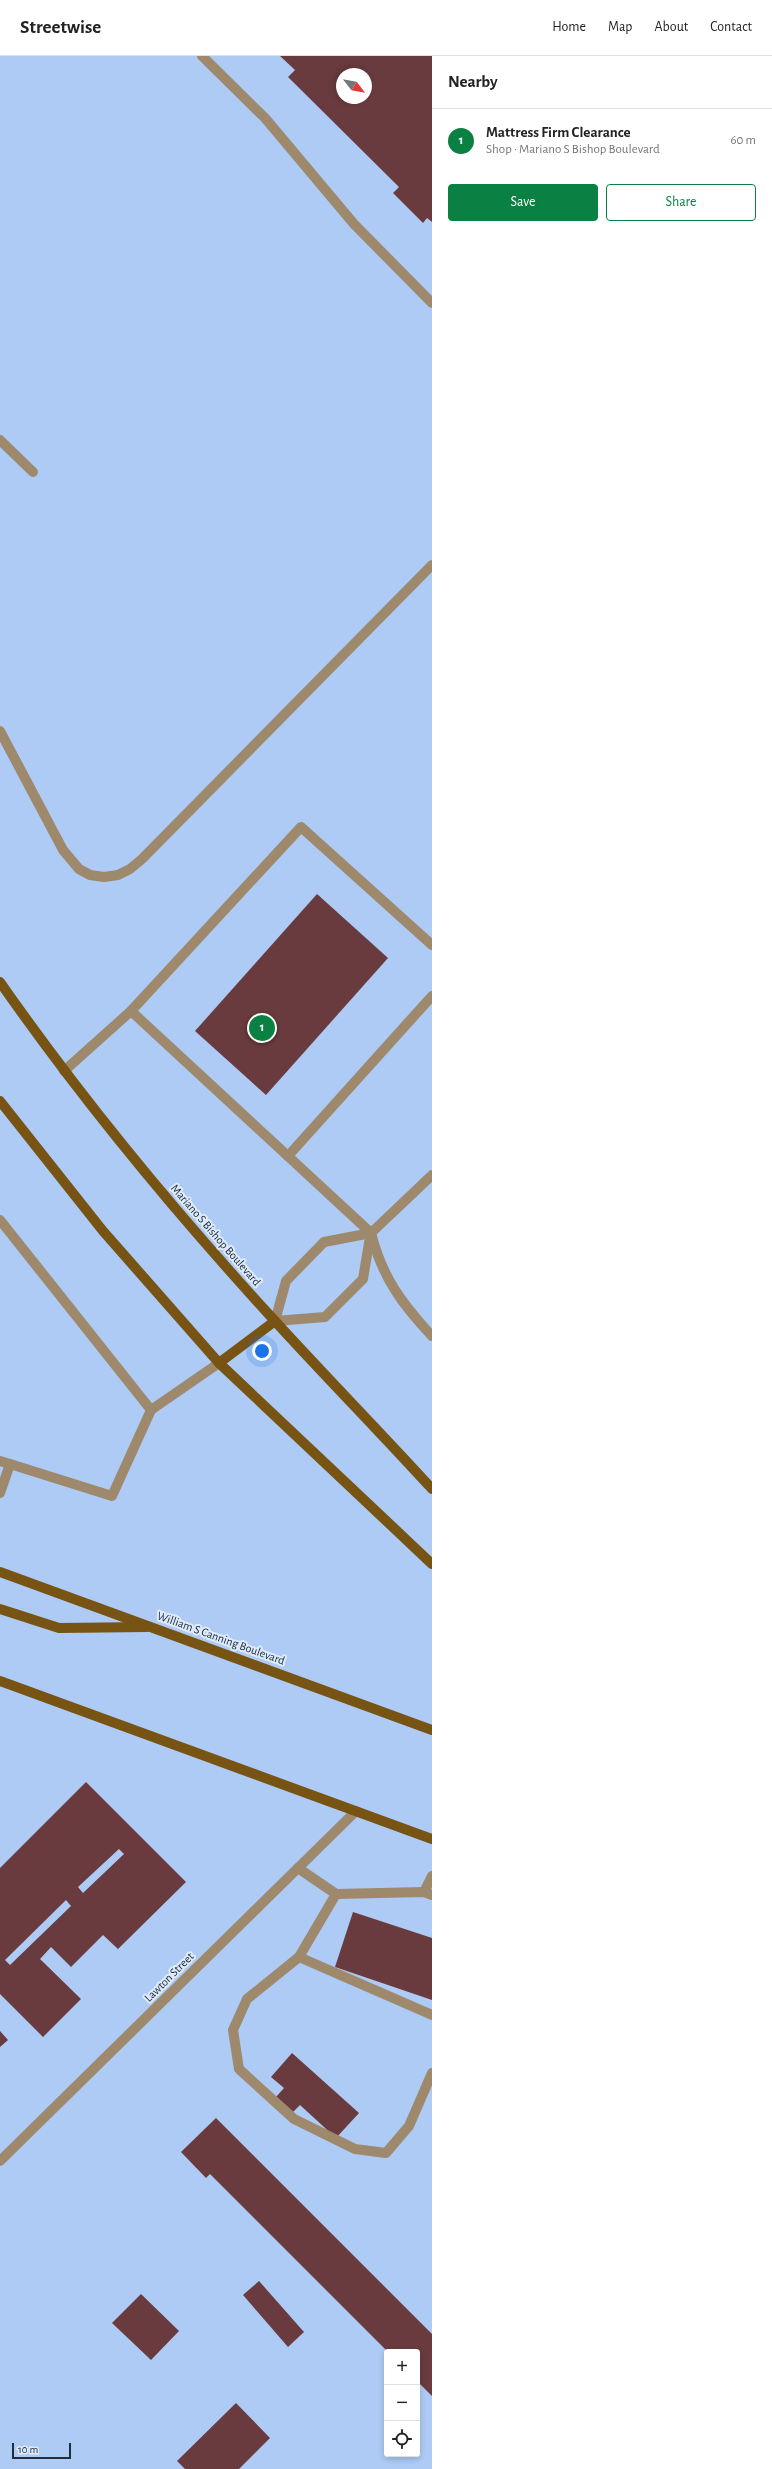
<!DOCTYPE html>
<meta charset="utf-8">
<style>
body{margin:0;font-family:"Alegreya Sans",sans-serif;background:#f6f6f6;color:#222}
.controls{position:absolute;right:12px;bottom:12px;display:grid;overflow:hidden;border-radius:4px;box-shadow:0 2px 6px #0003}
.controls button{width:36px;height:36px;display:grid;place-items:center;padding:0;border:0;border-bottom:1px solid #e0e0e0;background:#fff;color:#222;font:20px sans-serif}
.compass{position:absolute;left:336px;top:12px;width:36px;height:36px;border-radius:50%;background:#fff;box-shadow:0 2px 6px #0003;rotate:121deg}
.scale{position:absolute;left:12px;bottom:10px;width:59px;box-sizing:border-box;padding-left:4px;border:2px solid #212d3c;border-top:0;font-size:11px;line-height:14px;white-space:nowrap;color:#212d3c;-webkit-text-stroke:3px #deebfb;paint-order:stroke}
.you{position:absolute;left:262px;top:1295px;width:14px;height:14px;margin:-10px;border:3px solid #fff;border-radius:50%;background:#1a73e8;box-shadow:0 0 0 6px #1a73e833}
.badge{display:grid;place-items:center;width:26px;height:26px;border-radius:50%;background:#0b8043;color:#fff;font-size:13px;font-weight:700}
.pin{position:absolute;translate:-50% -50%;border:2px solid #fff;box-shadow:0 1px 4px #0006}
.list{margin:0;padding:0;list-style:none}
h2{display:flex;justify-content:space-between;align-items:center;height:52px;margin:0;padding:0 16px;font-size:17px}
h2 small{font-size:13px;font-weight:400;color:#767676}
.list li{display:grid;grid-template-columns:26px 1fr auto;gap:12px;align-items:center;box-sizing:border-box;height:64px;padding:0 16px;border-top:1px solid #e0e0e0}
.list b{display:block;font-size:15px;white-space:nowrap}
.list p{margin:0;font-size:13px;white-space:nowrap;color:#767676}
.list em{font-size:13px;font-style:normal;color:#767676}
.actions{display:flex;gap:8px;padding:12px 16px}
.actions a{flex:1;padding:9px 0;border:1px solid #0b8043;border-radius:4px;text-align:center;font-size:14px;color:#0b8043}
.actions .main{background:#0b8043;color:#fff}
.icon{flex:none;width:22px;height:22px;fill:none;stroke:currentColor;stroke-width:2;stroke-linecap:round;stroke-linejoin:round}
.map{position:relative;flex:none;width:432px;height:2413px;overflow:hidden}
header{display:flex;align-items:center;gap:24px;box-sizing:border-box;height:56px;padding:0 20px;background:#fff;border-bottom:1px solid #e0e0e0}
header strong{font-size:19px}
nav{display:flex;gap:22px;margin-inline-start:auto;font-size:14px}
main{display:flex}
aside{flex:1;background:#fff}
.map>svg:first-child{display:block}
</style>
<header>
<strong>Streetwise</strong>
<nav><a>Home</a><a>Map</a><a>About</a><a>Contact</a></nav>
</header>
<main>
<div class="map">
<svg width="432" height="2413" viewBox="0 0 432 2413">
<rect width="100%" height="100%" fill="#adcbf4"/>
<g fill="#693b3e" fill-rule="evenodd">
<path d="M280,0H432V166L427,162L423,167L393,137L399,131L288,21L295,14ZM342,18H366V42H342Z"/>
<polygon points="317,838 388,902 266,1039 195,975"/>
<path d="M86,1726L186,1826L118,1893L103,1879L71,1911L51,1891L40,1903L81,1943L43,1981L0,1938V1812ZM119,1793L124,1798L83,1837L78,1831ZM66,1844L71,1850L10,1909L5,1904Z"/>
<polygon points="353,1856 432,1882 432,1944 335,1911"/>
<polygon points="0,1975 8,1984 0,1991"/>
<polygon points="292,1997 359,2057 336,2082 300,2049 293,2056 276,2041 284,2032 271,2021"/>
<polygon points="216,2062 432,2278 432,2340 417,2325 417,2296 388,2296 210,2118 206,2122 181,2096"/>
<polygon points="259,2225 304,2276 288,2291 243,2239"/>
<polygon points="141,2238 179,2275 151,2304 112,2267"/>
<polygon points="236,2347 270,2382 239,2413 185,2413 177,2405"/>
</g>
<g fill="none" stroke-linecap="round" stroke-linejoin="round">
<g stroke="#9e896d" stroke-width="10">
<polyline points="202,0 265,62 354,168 432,247"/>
<polyline points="0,384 33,416"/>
<polyline points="0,675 63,794 79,813 90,819 104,821 118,819 130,813 142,803 432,509"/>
<path d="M131,955L371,1177C382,1221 402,1248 432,1280"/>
<polyline points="64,1015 131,955 301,771 432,889"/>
<polyline points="288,1100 432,940"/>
<polyline points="0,1164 151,1354"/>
<polyline points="370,1181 363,1223 325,1261 275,1265 286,1225 324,1186 371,1177 432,1119"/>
<polyline points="0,1405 10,1408 0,1437"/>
<polyline points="10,1408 112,1440 151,1354 219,1307"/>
<polyline points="298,1812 336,1838 424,1836 432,1839"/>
<polyline points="424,1836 432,1820"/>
<polyline points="336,1838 299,1901 432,1959"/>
<polyline points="299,1901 247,1943 233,1974 239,2013 294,2063 355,2093 386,2097 409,2070 432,2017"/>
<polyline points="0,2105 356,1755"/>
</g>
<g stroke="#775314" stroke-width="10">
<path d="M0,926C83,1045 176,1157 274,1264C326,1321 380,1376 432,1433"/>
<polyline points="0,1045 103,1175 219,1307 432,1508"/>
<polyline points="219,1307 275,1265"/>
<polyline points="0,1516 432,1674"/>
<polyline points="0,1553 59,1572 147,1571"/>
<polyline points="0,1625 432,1783"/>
</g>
</g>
<g text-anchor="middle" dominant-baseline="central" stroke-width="4" stroke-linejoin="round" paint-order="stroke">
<g font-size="12" fill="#212d3c" stroke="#deebfb">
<text transform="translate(216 1179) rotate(49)">Mariano S Bishop Boulevard</text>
<text transform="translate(221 1582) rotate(20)">William S Canning Boulevard</text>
<text transform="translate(169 1921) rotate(-45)">Lawton Street</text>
</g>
</g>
</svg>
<div class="controls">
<button>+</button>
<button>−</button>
<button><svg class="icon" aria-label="locate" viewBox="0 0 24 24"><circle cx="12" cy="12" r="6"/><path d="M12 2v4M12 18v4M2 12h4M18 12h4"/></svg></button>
</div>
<svg class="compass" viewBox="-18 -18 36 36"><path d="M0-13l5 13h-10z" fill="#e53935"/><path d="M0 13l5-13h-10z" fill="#767676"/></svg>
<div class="scale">10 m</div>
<div class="you"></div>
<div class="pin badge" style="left:262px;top:972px">1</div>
</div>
<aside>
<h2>Nearby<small></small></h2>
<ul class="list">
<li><span class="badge">1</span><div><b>Mattress Firm Clearance</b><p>Shop · Mariano S Bishop Boulevard</p></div><em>60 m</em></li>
</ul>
<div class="actions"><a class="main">Save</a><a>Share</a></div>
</aside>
</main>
